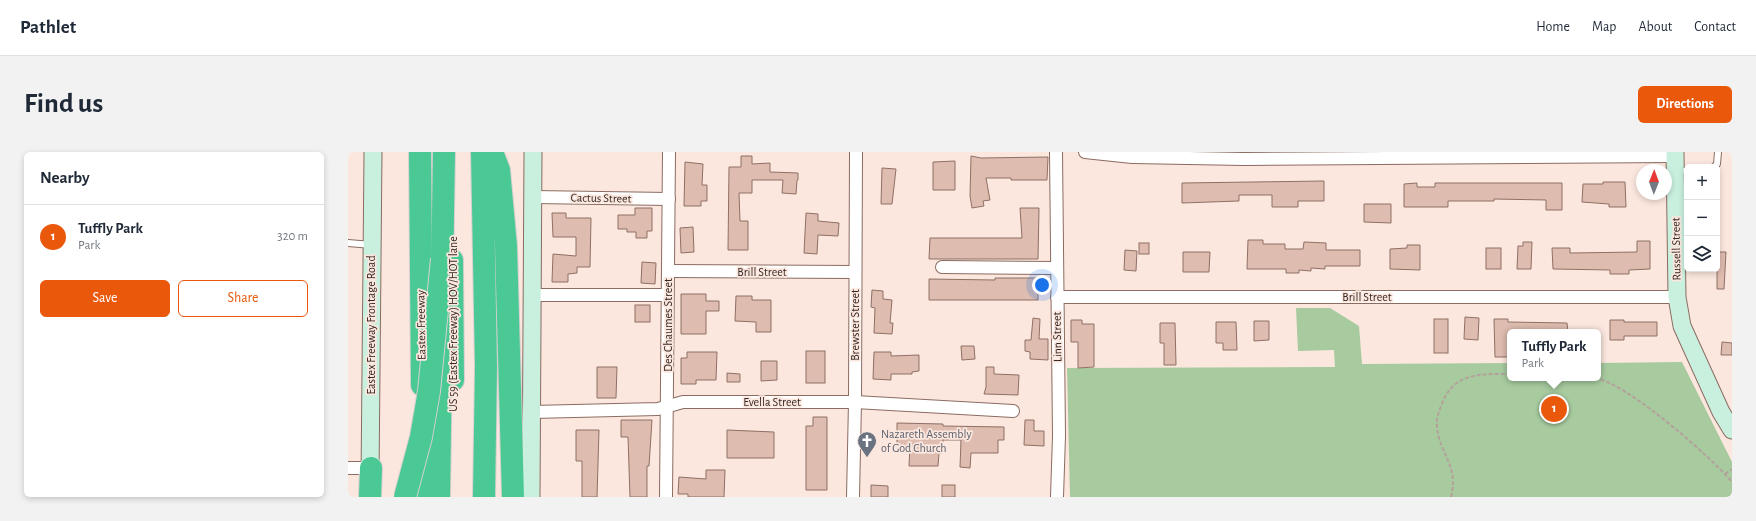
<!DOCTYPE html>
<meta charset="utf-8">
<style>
body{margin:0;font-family:"Alegreya Sans",sans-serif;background:#f2f2f3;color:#1f2937}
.controls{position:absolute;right:12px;top:12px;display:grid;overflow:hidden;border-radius:6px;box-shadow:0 2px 6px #0003}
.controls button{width:36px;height:36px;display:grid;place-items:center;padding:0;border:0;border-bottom:1px solid #e0e1e3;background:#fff;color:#1f2937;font:20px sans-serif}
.compass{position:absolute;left:1288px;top:12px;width:36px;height:36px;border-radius:50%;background:#fff;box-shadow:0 2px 6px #0003;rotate:1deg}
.you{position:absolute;left:694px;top:133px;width:14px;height:14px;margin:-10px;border:3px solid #fff;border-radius:50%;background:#1a73e8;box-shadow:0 0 0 6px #1a73e833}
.badge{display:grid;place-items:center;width:26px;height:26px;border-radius:50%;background:#ea580c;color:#fff;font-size:13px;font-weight:700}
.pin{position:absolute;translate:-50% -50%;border:2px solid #fff;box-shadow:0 1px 4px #0006}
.popup{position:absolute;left:1159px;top:177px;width:94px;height:52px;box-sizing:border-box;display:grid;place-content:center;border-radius:6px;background:#fff;filter:drop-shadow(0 1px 3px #0005);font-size:13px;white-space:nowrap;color:#747a83}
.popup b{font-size:15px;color:#1f2937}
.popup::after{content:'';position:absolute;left:50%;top:100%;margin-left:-8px;border:8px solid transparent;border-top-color:#fff}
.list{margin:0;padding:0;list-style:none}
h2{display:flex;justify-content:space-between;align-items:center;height:52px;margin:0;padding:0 16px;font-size:17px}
h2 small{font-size:13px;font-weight:400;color:#747a83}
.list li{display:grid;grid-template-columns:26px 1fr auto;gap:12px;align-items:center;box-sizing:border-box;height:64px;padding:0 16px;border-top:1px solid #e0e1e3}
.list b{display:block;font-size:15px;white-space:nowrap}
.list p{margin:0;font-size:13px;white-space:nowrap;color:#747a83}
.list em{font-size:13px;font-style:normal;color:#747a83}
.actions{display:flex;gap:8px;padding:12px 16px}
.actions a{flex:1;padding:9px 0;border:1px solid #ea580c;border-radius:6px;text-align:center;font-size:14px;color:#ea580c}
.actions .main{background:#ea580c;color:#fff}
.icon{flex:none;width:22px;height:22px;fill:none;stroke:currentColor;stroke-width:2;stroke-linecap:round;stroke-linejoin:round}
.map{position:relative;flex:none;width:1384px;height:345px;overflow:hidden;border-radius:6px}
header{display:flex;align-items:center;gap:24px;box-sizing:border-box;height:56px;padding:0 20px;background:#fff;border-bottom:1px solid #e0e1e3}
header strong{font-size:19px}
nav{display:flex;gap:22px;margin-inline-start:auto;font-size:14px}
.intro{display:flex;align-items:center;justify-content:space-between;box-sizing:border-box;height:96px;padding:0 24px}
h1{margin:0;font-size:28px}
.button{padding:10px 18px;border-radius:6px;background:#ea580c;color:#fff;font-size:14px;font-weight:700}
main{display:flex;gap:24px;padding:0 24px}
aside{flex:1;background:#fff;border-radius:6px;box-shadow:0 2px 6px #0003}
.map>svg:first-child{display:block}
</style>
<header>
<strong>Pathlet</strong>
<nav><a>Home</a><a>Map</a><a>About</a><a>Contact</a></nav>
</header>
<div class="intro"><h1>Find us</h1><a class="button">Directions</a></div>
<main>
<aside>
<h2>Nearby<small></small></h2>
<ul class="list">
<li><span class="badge">1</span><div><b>Tuffly Park</b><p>Park</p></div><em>320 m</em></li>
</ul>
<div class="actions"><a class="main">Save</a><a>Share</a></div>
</aside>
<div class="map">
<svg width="1384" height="345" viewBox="0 0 1384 345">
<rect width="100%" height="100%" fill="#fce7df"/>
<polygon fill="#a7cb9f" points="948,156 982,156 1011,174 1014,212 1162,211 1162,226 1250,226 1250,211 1334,210 1384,310 1384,345 722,345 719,216 987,215 986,198 950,199"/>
<g fill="#debcaf" stroke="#8f7064">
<polygon points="393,4 404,4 404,12 422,11 422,20 450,21 450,28 449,28 448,42 434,41 435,28 404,28 404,41 391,41 392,69 400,69 400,98 380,98 381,15 393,15"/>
<polygon points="623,4 633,6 700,5 699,28 663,28 663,26 638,26 642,48 635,49 636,54 624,56 622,44"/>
<polygon points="607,9 607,38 585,38 585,10"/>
<polygon points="337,10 355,12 354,33 359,33 359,49 353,49 353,54 336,54"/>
<polygon points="534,16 548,17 544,52 533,52"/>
<polygon points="976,29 976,49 950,49 950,55 924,55 924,43 891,43 891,49 834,51 834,31"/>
<polygon points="1255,30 1277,30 1278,55 1261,55 1261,52 1234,50 1235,32 1255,32"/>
<polygon points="1069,31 1069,35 1087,35 1087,31 1214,31 1214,58 1198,58 1198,48 1146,47 1146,49 1100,49 1100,55 1056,55 1056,32"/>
<polygon points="1016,52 1043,52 1043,71 1016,70"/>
<polygon points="287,56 304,56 304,79 299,79 299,86 288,86 288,80 279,80 279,77 270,77 270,63 287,63"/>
<polygon points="672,56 691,56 690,107 581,107 582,86 674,86"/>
<polygon points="204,61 218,61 218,66 243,66 242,115 229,115 229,121 220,122 220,130 204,130 205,102 228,104 228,85 205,85"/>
<polygon points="458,61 470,62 470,69 491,71 490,84 470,83 469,102 456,101"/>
<polygon points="345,75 346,100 333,101 332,76"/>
<polygon points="900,88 915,88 915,92 937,92 937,97 955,97 956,90 978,91 978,98 1012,98 1012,114 977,114 977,117 963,116 963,119 951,118 951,121 938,121 938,117 899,117"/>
<polygon points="1289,89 1302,89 1302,117 1281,118 1281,122 1262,122 1262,118 1205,117 1204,96 1222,96 1222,101 1289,100"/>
<polygon points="1175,90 1184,90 1183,117 1169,117 1170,94 1175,94"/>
<rect x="791" y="91" width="10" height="11"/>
<polygon points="1059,93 1072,93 1072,118 1042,117 1042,97 1059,96"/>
<rect x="1138" y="96" width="15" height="21"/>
<polygon points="777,98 789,99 788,119 776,118"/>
<polygon points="835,100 862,100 861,120 835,120"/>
<polygon points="1369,100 1378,100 1376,137 1369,137"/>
<polygon points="294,110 308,111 307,132 293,131"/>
<polygon points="647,126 690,126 690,148 581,148 581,127 647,128"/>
<polygon points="524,138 535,139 535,147 544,148 542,171 545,171 544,182 526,181 527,156 523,155"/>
<polygon points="333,142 358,142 358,149 371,149 371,159 358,159 358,182 333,182"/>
<polygon points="388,144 404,144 404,148 423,148 423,180 408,180 408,170 387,169"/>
<rect x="287" y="153" width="15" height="17"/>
<polygon points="1117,165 1131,166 1130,188 1116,187"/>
<polygon points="685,166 692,167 691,187 700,187 700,208 682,207 682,200 677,199 677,188 683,188"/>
<rect x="1086" y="167" width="14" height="34"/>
<polygon points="1146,167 1160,167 1160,170 1219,171 1220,180 1160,180 1160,205 1147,205"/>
<polygon points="723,168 734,168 734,172 746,172 746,215 730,216 730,190 723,190"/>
<polygon points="1262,168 1276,168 1276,170 1309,170 1309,184 1276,184 1276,188 1262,188"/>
<polygon points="906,169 921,169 921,188 906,189"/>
<polygon points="868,170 888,170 889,198 875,198 875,191 868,191"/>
<polygon points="812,171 827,171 828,213 816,213 816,191 812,191"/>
<polygon points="1374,190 1384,191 1384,203 1373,203"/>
<polygon points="613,194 626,194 627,207 614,208"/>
<rect x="458" y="199" width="19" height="32"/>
<polygon points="339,200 369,200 368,228 348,228 348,232 333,232 333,206 339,206"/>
<polygon points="526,200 543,200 543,204 571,203 571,219 564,220 564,222 543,222 543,228 525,227"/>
<polygon points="413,209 429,209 429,228 413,229"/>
<polygon points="249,215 269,215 268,246 249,246"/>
<polygon points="638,215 646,215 646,222 671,223 670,243 636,242 638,235"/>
<polygon points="379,221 392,222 392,230 379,230"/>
<polygon points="465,265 479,265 479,338 458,338 458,274 465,274"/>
<polygon points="273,268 304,268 301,314 299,314 299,345 282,345 280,285 273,285"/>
<polygon points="677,268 686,268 686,279 696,279 696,294 676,293"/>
<polygon points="549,271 595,272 595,274 656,275 656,288 650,288 650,301 623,301 622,316 612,315 613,288 595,288 594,301 591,301 590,314 561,314 562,294 549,293"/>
<polygon points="228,278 251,278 249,345 234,345 234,309 228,309"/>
<polygon points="379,278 426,280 426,306 379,306"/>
<polygon points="358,318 377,318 376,345 340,345 340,342 330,342 331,325 358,327"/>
<polygon points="523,333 540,334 540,345 523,345"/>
<rect x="594" y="333" width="13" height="12"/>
</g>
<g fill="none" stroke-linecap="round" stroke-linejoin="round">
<g stroke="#8a6c60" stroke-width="8">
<g id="lane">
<polyline points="1366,15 1369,12 1370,0"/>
<polyline points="1328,19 1339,19"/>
<polyline points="0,91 24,93"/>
</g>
</g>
<g stroke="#8a6c60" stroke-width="14">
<g id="street">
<polyline points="708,0 711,284 709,345"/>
<polyline points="737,0 784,5 896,7 1327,4"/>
<polyline points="185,45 321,47"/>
<polyline points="594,115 709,116"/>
<polyline points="320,119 507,120"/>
<polyline points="185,143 319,143"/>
<polyline points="709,145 1329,145"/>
<polyline points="184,260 310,257 335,250 507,250 665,259"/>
<polyline points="0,316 23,316"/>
<polyline points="318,345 321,0"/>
<polyline points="505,345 507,250 508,0"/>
</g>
</g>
<g stroke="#8a6c60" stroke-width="19">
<g id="secondary">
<polyline points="1327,0 1329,145 1334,174 1373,260 1384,278"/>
<polyline points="22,328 25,0"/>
<polyline points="183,345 185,0"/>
</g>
</g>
<g stroke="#d3d0cf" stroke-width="24">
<g id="highway">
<polyline points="72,0 74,233"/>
<polyline points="134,0 138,214 136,345"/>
<polyline points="144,0 151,18 158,94 165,345"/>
<polyline points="104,108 105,228"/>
<polyline points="94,126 96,0"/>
<polyline points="22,345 23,316"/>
<polyline points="70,345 72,307"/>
<polyline points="91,345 93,208"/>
</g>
</g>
<g stroke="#b4a19b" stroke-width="2" stroke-dasharray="4 2" stroke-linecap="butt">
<path d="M1247,226C1279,231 1363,305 1384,330"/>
<polyline points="1377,322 1384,317"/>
<path d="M1103,345C1111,311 1091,303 1089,274C1088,264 1093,254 1097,245C1110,220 1137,222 1162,222"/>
</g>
<use href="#lane" stroke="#fff" stroke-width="6"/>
<use href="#street" stroke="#fff" stroke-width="12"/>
<use href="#secondary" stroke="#c9efdf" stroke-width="17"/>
<use href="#highway" stroke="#4bc995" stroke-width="22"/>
<g stroke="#d3d0cf" stroke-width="24" stroke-linecap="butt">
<polyline id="highway-bridge" points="57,345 73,285 81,239 94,107"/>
</g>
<use href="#highway-bridge" stroke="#4bc995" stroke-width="22"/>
</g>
<defs>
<g id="church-pin" transform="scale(1)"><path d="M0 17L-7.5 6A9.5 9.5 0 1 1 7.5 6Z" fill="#6b7280" stroke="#fce7df"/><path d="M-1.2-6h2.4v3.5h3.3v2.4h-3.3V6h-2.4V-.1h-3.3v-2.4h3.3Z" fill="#fff"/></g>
</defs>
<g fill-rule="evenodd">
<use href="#church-pin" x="519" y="289"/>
</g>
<g text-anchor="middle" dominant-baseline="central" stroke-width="3.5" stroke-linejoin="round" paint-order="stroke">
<g font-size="12" fill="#352823" stroke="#fce7df">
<text transform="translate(253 46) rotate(1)">Cactus Street</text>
<text transform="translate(1328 97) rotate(-91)">Russell Street</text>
<text x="414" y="120">Brill Street</text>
<text x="1019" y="145">Brill Street</text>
<text transform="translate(105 172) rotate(-90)">US 59 (Eastex Freeway) HOV/HOT lane</text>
<text transform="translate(23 173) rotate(-90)">Eastex Freeway Frontage Road</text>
<text transform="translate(73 173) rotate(-91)">Eastex Freeway</text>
<text transform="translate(320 173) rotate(-90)">Des Chaumes Street</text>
<text transform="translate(507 173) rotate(-90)">Brewster Street</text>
<text transform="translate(709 185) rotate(-91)">Linn Street</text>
<text x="424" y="250">Evella Street</text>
</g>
<g font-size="12" fill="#5b616d" stroke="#fce7df" text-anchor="start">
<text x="533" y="282">Nazareth Assembly<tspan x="533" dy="14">of God Church</tspan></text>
</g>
</g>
</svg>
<div class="controls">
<button>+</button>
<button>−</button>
<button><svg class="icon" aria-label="layers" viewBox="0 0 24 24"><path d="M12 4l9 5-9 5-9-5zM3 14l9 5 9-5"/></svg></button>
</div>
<svg class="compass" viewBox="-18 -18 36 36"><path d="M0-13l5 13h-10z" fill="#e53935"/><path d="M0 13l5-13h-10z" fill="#747a83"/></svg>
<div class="you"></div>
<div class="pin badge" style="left:1206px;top:257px">1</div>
<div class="popup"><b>Tuffly Park</b>Park</div>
</div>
</main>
